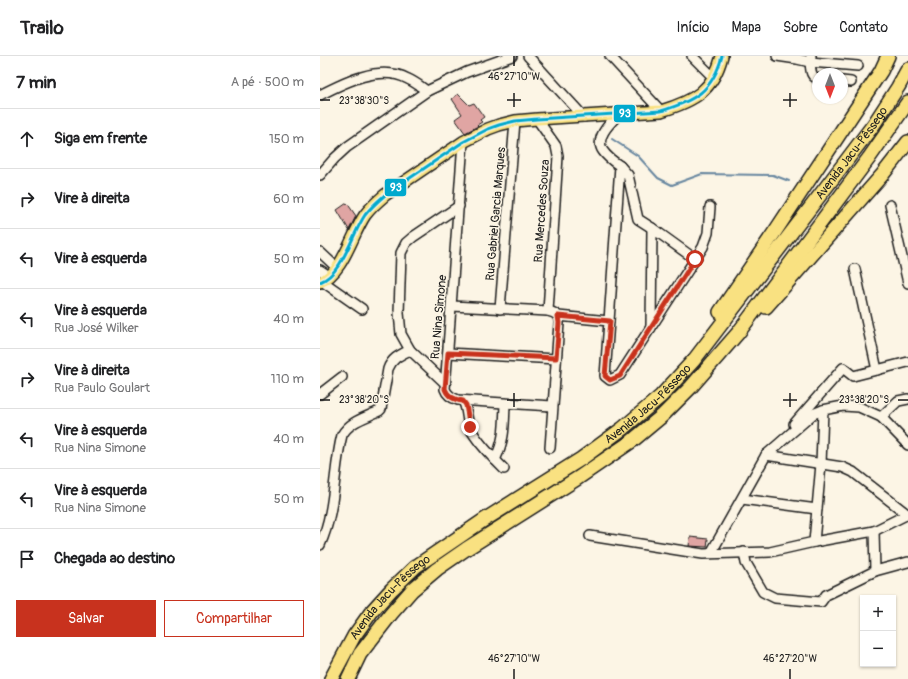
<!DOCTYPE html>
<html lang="pt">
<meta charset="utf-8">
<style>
body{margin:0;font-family:Pangolin,sans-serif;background:#f6f6f6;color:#202124}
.controls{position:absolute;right:12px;bottom:12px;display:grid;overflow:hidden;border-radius:0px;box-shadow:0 1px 3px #0004}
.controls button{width:36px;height:36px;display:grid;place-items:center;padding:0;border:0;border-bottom:1px solid #e0e0e0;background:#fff;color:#202124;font:20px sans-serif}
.compass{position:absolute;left:492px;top:12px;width:36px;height:36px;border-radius:50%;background:#fff;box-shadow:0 1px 3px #0004;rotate:180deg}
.stop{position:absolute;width:12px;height:12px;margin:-9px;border:3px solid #c8321e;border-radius:50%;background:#fff}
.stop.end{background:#c8321e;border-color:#fff;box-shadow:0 1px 4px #0008}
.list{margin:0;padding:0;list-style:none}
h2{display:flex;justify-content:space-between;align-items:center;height:52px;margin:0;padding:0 16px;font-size:17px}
h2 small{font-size:13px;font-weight:400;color:#757577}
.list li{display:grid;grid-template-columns:26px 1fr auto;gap:12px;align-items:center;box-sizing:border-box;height:60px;padding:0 16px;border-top:1px solid #e0e0e0}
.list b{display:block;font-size:15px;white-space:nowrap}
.list p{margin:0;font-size:13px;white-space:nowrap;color:#757577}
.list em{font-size:13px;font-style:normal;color:#757577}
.actions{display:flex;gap:8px;padding:12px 16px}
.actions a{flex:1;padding:9px 0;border:1px solid #c8321e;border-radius:0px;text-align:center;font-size:14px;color:#c8321e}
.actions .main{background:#c8321e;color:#fff}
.icon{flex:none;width:22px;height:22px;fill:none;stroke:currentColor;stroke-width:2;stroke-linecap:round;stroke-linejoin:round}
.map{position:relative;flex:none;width:588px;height:623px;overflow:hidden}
header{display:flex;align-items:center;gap:24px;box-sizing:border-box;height:56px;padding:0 20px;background:#fff;border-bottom:1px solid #e0e0e0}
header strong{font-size:19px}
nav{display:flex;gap:22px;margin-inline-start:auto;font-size:14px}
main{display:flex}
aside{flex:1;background:#fff}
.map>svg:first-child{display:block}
</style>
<header>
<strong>Trailo</strong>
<nav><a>Início</a><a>Mapa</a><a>Sobre</a><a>Contato</a></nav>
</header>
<main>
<aside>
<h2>7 min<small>A pé · 500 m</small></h2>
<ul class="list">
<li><svg class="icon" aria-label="ahead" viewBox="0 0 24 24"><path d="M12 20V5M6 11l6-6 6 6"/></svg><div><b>Siga em frente</b></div><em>150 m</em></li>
<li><svg class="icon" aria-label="right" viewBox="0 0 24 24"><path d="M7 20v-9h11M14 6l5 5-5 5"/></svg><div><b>Vire à direita</b></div><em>60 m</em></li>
<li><svg class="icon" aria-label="left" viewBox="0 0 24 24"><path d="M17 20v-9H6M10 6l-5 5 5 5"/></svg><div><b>Vire à esquerda</b></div><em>50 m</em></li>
<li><svg class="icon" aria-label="left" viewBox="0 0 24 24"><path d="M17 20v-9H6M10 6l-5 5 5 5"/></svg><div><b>Vire à esquerda</b><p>Rua José Wilker</p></div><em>40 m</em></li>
<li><svg class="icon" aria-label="right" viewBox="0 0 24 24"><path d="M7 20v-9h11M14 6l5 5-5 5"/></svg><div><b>Vire à direita</b><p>Rua Paulo Goulart</p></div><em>110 m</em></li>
<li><svg class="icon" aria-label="left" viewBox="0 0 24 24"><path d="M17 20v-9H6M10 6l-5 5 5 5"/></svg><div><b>Vire à esquerda</b><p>Rua Nina Simone</p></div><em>40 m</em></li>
<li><svg class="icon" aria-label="left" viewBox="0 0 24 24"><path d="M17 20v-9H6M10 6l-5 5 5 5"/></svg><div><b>Vire à esquerda</b><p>Rua Nina Simone</p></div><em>50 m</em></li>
<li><svg class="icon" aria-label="arrive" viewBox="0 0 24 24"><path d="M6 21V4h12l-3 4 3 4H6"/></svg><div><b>Chegada ao destino</b></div></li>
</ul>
<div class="actions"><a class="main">Salvar</a><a>Compartilhar</a></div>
</aside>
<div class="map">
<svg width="588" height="623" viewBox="0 0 588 623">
<rect width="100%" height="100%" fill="#fcf5e5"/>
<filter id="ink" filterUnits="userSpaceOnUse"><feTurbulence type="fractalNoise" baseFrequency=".025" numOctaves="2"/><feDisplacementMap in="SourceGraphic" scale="8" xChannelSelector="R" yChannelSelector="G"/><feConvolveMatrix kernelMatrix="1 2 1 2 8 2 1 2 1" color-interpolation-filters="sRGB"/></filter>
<g filter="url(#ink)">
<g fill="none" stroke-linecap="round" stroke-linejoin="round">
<polyline stroke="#6887a0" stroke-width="2" points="292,83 318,100 338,122 352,129 382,118 453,119 469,125"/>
</g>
<g fill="#e0a5a3" stroke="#1c1c1c">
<polygon points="138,38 149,49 154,47 164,61 160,64 162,66 157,69 158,70 145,77 135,63 142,58 132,43"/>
<polygon points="27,147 36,160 29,174 17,154"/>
<polygon points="370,481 388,483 387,491 369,490"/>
</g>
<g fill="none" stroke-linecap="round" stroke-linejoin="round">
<g stroke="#1c1c1c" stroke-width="12">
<g id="minor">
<polyline points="208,0 264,61"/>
<polyline points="290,0 341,55"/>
<polyline points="372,0 393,21"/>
<polyline points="457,0 477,3 490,6 491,0"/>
<path d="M498,23C490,20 491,14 490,6L538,10"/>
<polyline points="522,25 531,26"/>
<path d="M0,39C25,26 60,8 88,23C95,26 101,31 107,35"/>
<path d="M298,59C290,67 274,82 283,95C287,101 294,106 300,110"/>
<polyline points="217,63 236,90 238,100 228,255"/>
<path d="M143,86L125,333C127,339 132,342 138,344L232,350"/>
<polyline points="0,119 14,103 27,91 107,35 147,16 192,0"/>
<polyline points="570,149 588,227"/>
<polyline points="0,196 17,212"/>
<polyline points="535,213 557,314"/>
<polyline points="0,214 9,220"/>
<polyline points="2,225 42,253"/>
<path d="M132,250L228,255C235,257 239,258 239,267L230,392"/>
<polyline points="180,253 195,65"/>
<polyline points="238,260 289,265 285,320 290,324 300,319 383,191 388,177 390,151"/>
<polyline points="289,265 300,110 308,119 318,163 332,172"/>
<polyline points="331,272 332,172 375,203"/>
<polyline points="128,297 236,303"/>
<polyline points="125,327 90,294 81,278 79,257 81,197 86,187 93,181 139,150"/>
<polyline points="0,338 22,321"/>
<path d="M143,345C148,353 146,363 150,372C156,384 174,403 184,413"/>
<polyline points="561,361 588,389"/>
<polyline points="474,368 523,312 533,320 588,306"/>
<polyline points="446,399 522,411 533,416 587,458"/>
<path d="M175,404C185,383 184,371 185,348"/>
<polyline points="422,443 497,453"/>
<polyline points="554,475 555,515 588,506"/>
<polyline points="270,480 383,498 450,496 494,486 501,408 503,354 523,350 539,351 561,361 578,345 588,343"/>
<polyline points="494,486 554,475 588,458"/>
<path d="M0,489C16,454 13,415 22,379C30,365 45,362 59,355L61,353L68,313C72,302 80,299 90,294"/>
<polyline points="424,496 426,507 443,536 455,542 501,546 506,539 555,515"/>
<polyline points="391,497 446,399 493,358 503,354"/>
</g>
</g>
<g stroke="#1c1c1c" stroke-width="14">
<path id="major" d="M0,226C23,217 32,178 45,159C51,151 58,145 65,139L143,86L168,73L179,69L195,65L217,63L341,55C374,45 393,35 402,0"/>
</g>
<g stroke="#1c1c1c" stroke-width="16">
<g id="highway">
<polyline points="446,251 563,118 588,86"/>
<polyline points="400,256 456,174 561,15 568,0"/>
<path id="s1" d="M11,623L34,580L52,555L72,533L95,511L164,464L261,403L302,373L341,340L374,304L523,109L554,68L578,31L588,13"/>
<polyline points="28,623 40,598 71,558 92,534 117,513 146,493 258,422 312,385 342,360 371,331 418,277 549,102 588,46"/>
</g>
</g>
<use href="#minor" stroke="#fcf5e5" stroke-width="9"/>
<use href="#major" stroke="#f9e181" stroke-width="11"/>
<use href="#highway" stroke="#f9e181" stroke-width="13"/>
<g stroke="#fcf5e5" stroke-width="6">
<path id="bus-1" d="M0,226C23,217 32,178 45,159C51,151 58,145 65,139L143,86L168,73L179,69L195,65L217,63L341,55C374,45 393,35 402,0"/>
</g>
<use href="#bus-1" stroke="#00a9ce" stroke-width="3"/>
</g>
</g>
<g fill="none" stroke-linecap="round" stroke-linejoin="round" filter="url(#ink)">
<path stroke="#c8321e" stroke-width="5" d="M150,371L146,349L143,345C135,344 128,341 125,333L128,297L236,302L239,267L238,260L290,265L285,320L290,324L300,320L375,203"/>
</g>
<path fill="none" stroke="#1c1c1c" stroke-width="1.5" d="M194,0V10M194,37V51M470,37V51M0,44H10M187,44H201M463,44H477M194,337V351M470,337V351M0,344H10M187,344H201M463,344H477M578,344H588M194,613V623M470,613V623"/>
<g text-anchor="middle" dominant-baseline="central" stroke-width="3" stroke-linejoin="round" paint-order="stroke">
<g font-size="12" fill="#1c1c1c" stroke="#fcf5e5">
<text stroke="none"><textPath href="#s1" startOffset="750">Avenida Jacu-Pêssego</textPath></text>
<text transform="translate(222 155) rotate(-86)">Rua Mercedes Souza</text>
<text transform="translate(176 158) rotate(-85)">Rua Gabriel Garcia Marques</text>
<text transform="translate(119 261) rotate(-85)">Rua Nina Simone</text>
<text stroke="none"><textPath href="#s1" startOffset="426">Avenida Jacu-Pêssego</textPath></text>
<text stroke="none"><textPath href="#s1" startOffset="102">Avenida Jacu-Pêssego</textPath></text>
</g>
</g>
<g font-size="10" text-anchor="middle" fill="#1c1c1c" stroke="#fcf5e5" stroke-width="3" stroke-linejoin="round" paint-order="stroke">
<text x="194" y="24">46°27'10"W</text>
<text x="44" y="48">23°38'30"S</text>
<text x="544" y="347">23°38'20"S</text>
<text x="44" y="347">23°38'20"S</text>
<text x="194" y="606">46°27'10"W</text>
<text x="470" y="606">46°27'20"W</text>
</g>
<g stroke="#fcf5e5" stroke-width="1.5">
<rect x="293" y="48" width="23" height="19" rx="4" fill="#00a9ce"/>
<rect x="64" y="122" width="23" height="19" rx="4" fill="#00a9ce"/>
</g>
<g font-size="11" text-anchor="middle" font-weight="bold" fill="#fff">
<text x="305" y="61">93</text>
<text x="76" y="135">93</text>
</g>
</svg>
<div class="controls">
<button>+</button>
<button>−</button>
</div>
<svg class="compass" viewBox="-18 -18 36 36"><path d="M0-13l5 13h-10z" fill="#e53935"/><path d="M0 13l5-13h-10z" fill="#757577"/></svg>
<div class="stop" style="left:375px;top:203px"></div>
<div class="stop end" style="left:150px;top:371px"></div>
</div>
</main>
